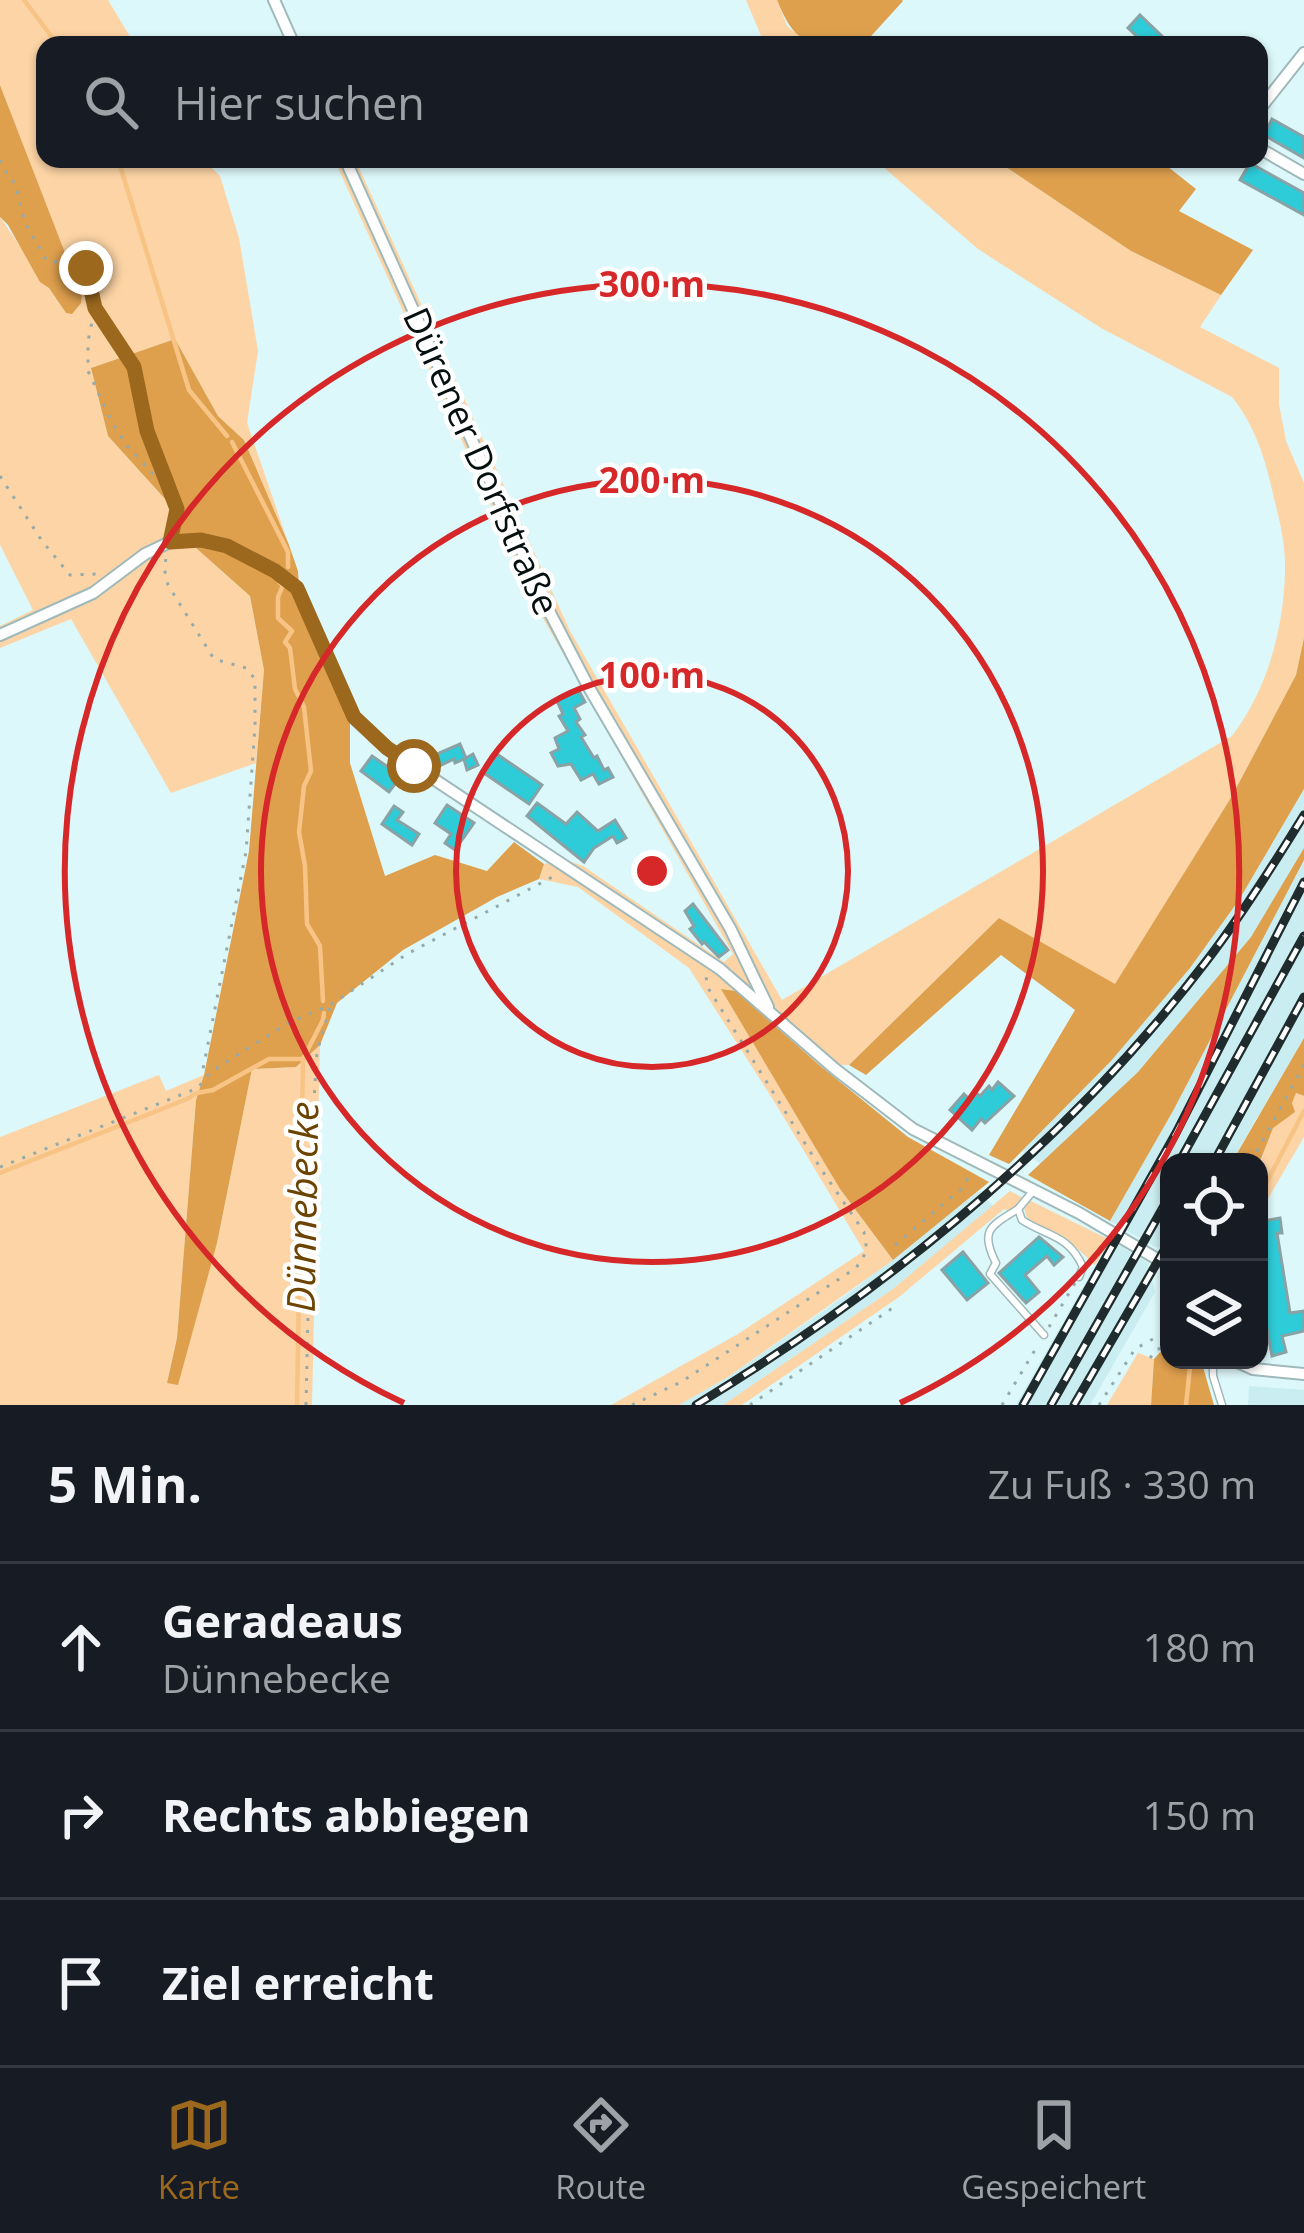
<!DOCTYPE html>
<html lang="de">
<meta charset="utf-8">
<style>
body{margin:0;font-family:"Open Sans",sans-serif;background:#20242c;color:#f1f3f6}
.controls{position:absolute;right:36px;bottom:36px;display:grid;overflow:hidden;border-radius:24px;box-shadow:0 3px 9px #0004}
.controls button{width:108px;height:108px;display:grid;place-items:center;padding:0;border:0;border-bottom:3px solid #363941;background:#171b24;color:#f1f3f6;font:60px sans-serif}
.stop{position:absolute;width:36px;height:36px;margin:-27px;border:9px solid #9b681e;border-radius:50%;background:#fff}
.stop.end{background:#9b681e;border-color:#fff;box-shadow:0 3px 12px #0008}
.list{margin:0;padding:0;list-style:none}
h2{display:flex;justify-content:space-between;align-items:center;height:156px;margin:0;padding:0 48px;font-size:51px}
h2 small{font-size:39px;font-weight:400;color:#9ea1a6}
.list li{display:grid;grid-template-columns:78px 1fr auto;gap:36px;align-items:center;box-sizing:border-box;height:168px;padding:0 48px;border-top:3px solid #363941}
.list b{display:block;font-size:45px;white-space:nowrap}
.list p{margin:0;font-size:39px;white-space:nowrap;color:#9ea1a6}
.list em{font-size:39px;font-style:normal;color:#9ea1a6}
.icon{flex:none;width:66px;height:66px;fill:none;stroke:currentColor;stroke-width:2;stroke-linecap:round;stroke-linejoin:round}
.map{position:relative;flex:none;width:1304px;height:1405px;overflow:hidden}
.search{position:absolute;background:#171b24;box-shadow:0 3px 9px #0004;left:36px;right:36px;top:36px;height:132px;display:flex;align-items:center;gap:30px;box-sizing:border-box;padding:0 42px;border-radius:24px;color:#9ea1a6;font-size:45px}
.sheet{height:660px;background:#171b24}
nav{display:flex;justify-content:space-around;align-items:center;box-sizing:border-box;height:168px;border-top:3px solid #363941;background:#171b24;font-size:33px;color:#9ea1a6}
nav a{display:grid;justify-items:center;gap:6px}
nav .on{color:#9b681e}
.map>svg:first-child{display:block}
</style>
<div class="map">
<svg width="1304" height="1405" viewBox="0 0 1304 1405">
<rect width="100%" height="100%" fill="#ddf8fa"/>
<g fill="#c9edf0">
<polygon points="1304,789 1304,848 1251,937 1138,1072 1041,1164 1022,1151 1111,1061 1190,968 1239,900"/>
<polygon points="1304,860 1304,1038 1231,1162 1169,1162 1169,1248 1155,1247 1110,1221 1173,1111"/>
<polygon points="979,1191 993,1206 893,1289 723,1405 679,1405 728,1377 849,1293"/>
<polygon points="1110,1240 1148,1263 1155,1292 1090,1405 1016,1405"/>
<polygon points="1249,1386 1304,1390 1304,1405 1248,1405"/>
</g>
<g fill="#fcd4a5">
<polygon points="0,0 108,0 135,45 45,45 45,159 203,159 220,176 239,238 258,351 247,423 289,545 244,440 218,416 175,339 91,368 108,436 175,510 178,532 250,596 264,670 256,763 171,793 71,619 0,648 0,626 33,610 0,545 0,217 66,313 83,287 67,259 0,85"/>
<polygon points="746,0 777,0 787,26 811,45 765,45"/>
<path d="M334,159H355L570,631L782,1000L1232,736C1267,691 1284,628 1285,571C1286,547 1280,522 1274,498C1266,461 1256,427 1232,397L1101,328L978,249L874,159H994L1131,251L1221,295L1200,327L1279,368V404L1286,441L1304,483V638L1296,675L1232,796L1115,985L999,918L849,1065L818,1064L736,991L722,989L840,1189L893,1260L728,1377L679,1405H611L738,1334L864,1251L777,1106L689,968L578,887L539,879L544,864L563,859L583,866L724,962L733,954L539,611Z"/>
<polygon points="320,1045 312,1405 0,1405 0,1137 159,1075 166,1091 204,1075 196,1100 177,1338 167,1382 217,1243 252,1069 296,1067"/>
<path d="M1296,1093L1304,1096V1137L1259,1214C1259,1182 1258,1154 1274,1126C1281,1114 1291,1106 1296,1093Z"/>
<polygon points="1010,1191 1023,1198 1017,1207 1009,1211 1004,1209 899,1297 742,1405 723,1405 893,1289"/>
<polygon points="1029,1200 1110,1240 1095,1265 1066,1238 1028,1220 1024,1208"/>
<polygon points="1138,1353 1154,1359 1151,1405 1107,1405"/>
</g>
<g fill="#dfa04e">
<path d="M777,0H902L903,1L863,45C814,45 797,51 777,0Z"/>
<polygon points="0,85 67,258 83,286 81,303 72,314 66,313 49,288 40,282 8,225 0,217"/>
<polygon points="994,159 1158,159 1196,189 1179,211 1253,250 1221,295 1131,251"/>
<polygon points="175,339 218,416 244,440 289,545 298,571 300,601 350,722 350,763 385,876 435,855 487,871 514,842 544,864 539,879 497,897 403,950 337,1003 320,1045 296,1067 252,1069 217,1243 178,1385 167,1383 177,1338 196,1100 204,1075 249,851 264,670 250,596 178,532 175,510 108,436 91,368"/>
<polygon points="1304,638 1304,789 1239,900 1190,968 1111,1061 1022,1151 1009,1164 989,1155 1075,1010 1001,955 866,1075 849,1065 999,918 1115,984 1232,796 1296,675"/>
<polygon points="1304,848 1304,860 1173,1111 1110,1221 1028,1175 1138,1072 1251,937"/>
<polygon points="721,989 736,991 818,1064 908,1137 989,1182 893,1260 840,1189"/>
<polygon points="1304,1038 1304,1096 1296,1093 1292,1103 1295,1112 1273,1128 1259,1164 1232,1162"/>
<polygon points="1169,1342 1169,1360 1201,1360 1214,1405 1151,1405 1154,1359"/>
</g>
<g fill="none" stroke-linecap="round" stroke-linejoin="round">
<g stroke="#f8c486" stroke-width="4.5">
<polyline points="24,0 58,45"/>
<polyline points="118,159 189,390 227,436"/>
<polyline points="232,442 288,552 288,567"/>
<polyline points="280,583 283,585 278,597 278,618 292,631 285,642 290,648 295,689 304,707 311,771 304,786 299,832 305,866 307,924 320,946 323,1001"/>
<polyline points="0,1173 187,1099 197,1093 213,1090 269,1059 303,1059"/>
<polyline points="1259,1197 1304,1111"/>
<polyline points="297,1405 303,1059 323,1020 324,1013"/>
<polyline points="1186,1405 1190,1367"/>
</g>
</g>
<g fill="#2ecbd8" stroke="#89a2a5" stroke-width="3">
<polygon points="1140,15 1162,36 1172,45 1146,45 1128,28"/>
<polygon points="1272,119 1304,137 1304,158 1264,135"/>
<polygon points="1250,163 1304,193 1304,215 1240,180"/>
<polygon points="579,691 585,702 574,708 580,719 576,722 585,735 581,737 594,758 597,756 604,770 608,768 613,777 599,784 593,774 581,780 571,764 558,766 551,753 559,749 555,738 568,731 559,716 563,714 556,699"/>
<polygon points="460,744 466,758 473,754 478,765 467,770 464,759 455,763 454,759 435,768 423,760"/>
<polygon points="497,754 542,785 529,804 484,773"/>
<polygon points="372,756 401,776 389,792 361,771"/>
<polygon points="537,803 566,824 577,812 598,831 615,820 626,838 617,843 613,836 594,848 584,862 527,816"/>
<polygon points="447,805 474,823 455,850 445,843 451,834 435,823"/>
<polygon points="394,806 403,812 397,820 419,834 412,845 382,824"/>
<polygon points="693,904 728,950 719,957 704,942 702,944 690,929 694,926 685,911"/>
<polygon points="998,1082 1014,1096 985,1123 981,1119 972,1130 950,1110 964,1094 969,1099 975,1092 980,1096 989,1086 992,1090"/>
<polygon points="1280,1218 1282,1233 1277,1233 1290,1313 1304,1311 1304,1331 1282,1336 1286,1352 1272,1356 1259,1285 1259,1236 1263,1235 1263,1221"/>
<polygon points="1039,1237 1063,1257 1054,1265 1047,1256 1025,1275 1039,1292 1026,1303 999,1273"/>
<polygon points="963,1252 988,1283 967,1300 942,1270"/>
</g>
<g fill="none" stroke-linecap="round" stroke-linejoin="round">
<g stroke="#9fb9bb" stroke-width="9">
<g id="service">
<path d="M1034,1190L1018,1209L1022,1220C1048,1237 1068,1234 1083,1267L1079,1277"/>
<path d="M1018,1209C991,1226 979,1230 996,1263L990,1274L1044,1335"/>
<polyline points="1213,1360 1213,1376 1222,1405"/>
</g>
</g>
<g stroke="#9fb9bb" stroke-width="14">
<g id="minor">
<polyline points="274,0 294,45"/>
<polyline points="1118,43 1121,45"/>
<polyline points="1259,110 1304,53"/>
<polyline points="1259,148 1304,174"/>
<polyline points="345,159 549,611 588,686 730,928 768,1007"/>
<polyline points="0,635 93,593 145,554 170,542 201,540 227,546 275,571 297,588 354,717 387,748 720,969 835,1069 913,1129 1079,1213 1169,1266"/>
<polyline points="1233,1360 1253,1369 1304,1374"/>
</g>
</g>
<g stroke="#95aaab" stroke-width="3" stroke-dasharray="3 9" stroke-linecap="butt">
<polyline points="0,160 10,179 15,183 25,223 47,261 58,262 71,253 80,256 95,308 134,367 147,431 177,509 172,532"/>
<polyline points="94,312 88,341 88,371 112,422 127,446 169,491"/>
<polyline points="0,476 42,541 70,575 98,574"/>
<polyline points="166,559 164,567 168,585 214,659 246,668 255,679 255,727 246,852 203,1069 210,1072"/>
<polyline points="1251,1162 1304,1065"/>
<polyline points="0,1167 198,1088 210,1072 290,1022 330,1005 407,954 558,874"/>
<polyline points="895,1245 961,1189 972,1172"/>
<polyline points="1049,1327 1075,1283"/>
<polyline points="1150,1358 1157,1349 1169,1348"/>
<polyline points="306,1405 312,1133 317,1052 330,1007"/>
<polyline points="632,1405 681,1382 856,1268 867,1251 864,1232 821,1169 708,988 706,977"/>
<polyline points="750,1405 897,1305"/>
<polyline points="1002,1405 1038,1345"/>
<polyline points="1099,1405 1135,1349 1169,1330"/>
</g>
<use href="#service" stroke="#fff" stroke-width="6"/>
<use href="#minor" stroke="#fff" stroke-width="10"/>
<g stroke="#202b2d" stroke-width="9">
<g id="rail">
<polyline points="1182,1157 1304,936"/>
<polyline points="1214,1162 1304,997"/>
<path d="M696,1405C889,1288 1070,1140 1208,959C1243,913 1274,864 1304,815"/>
<polyline points="1023,1405 1176,1133 1304,882"/>
<polyline points="1051,1405 1169,1197"/>
<polyline points="1074,1405 1169,1242"/>
</g>
</g>
<use href="#rail" stroke="#fff" stroke-width="4.5" stroke-dasharray="14" stroke-linecap="butt"/>
</g>
<g fill="none" stroke-linecap="round" stroke-linejoin="round">
<polyline stroke="#9b681e" stroke-width="15" points="86,268 95,308 134,367 147,431 177,509 170,542 201,540 227,546 275,571 297,588 354,717 387,748 414,766"/>
</g>
<g fill="none" stroke="#d62828" stroke-width="6">
<circle cx="652" cy="871" r="196"/>
<circle cx="652" cy="871" r="391"/>
<path d="M404 1403A587 587 0 1 1 900 1403"/>
</g>
<g text-anchor="middle" dominant-baseline="central" stroke-width="9" stroke-linejoin="round" paint-order="stroke">
<g font-size="36" fill="#060f10" stroke="#fff">
<text transform="translate(482 461) rotate(66)">Dürener Dorfstraße</text>
</g>
<g font-size="39" font-style="italic" fill="#6c4300" stroke="#fff">
<text transform="translate(301 1207) rotate(-89)">Dünnebecke</text>
</g>
</g>
<circle cx="652" cy="871" r="18" fill="#d62828" stroke="#fff" stroke-width="6"/>
<g font-size="36" text-anchor="middle" font-weight="bold" fill="#d62828" stroke="#fff" stroke-width="9" stroke-linejoin="round" paint-order="stroke">
<text x="652" y="297">300 m</text>
<text x="652" y="493">200 m</text>
<text x="652" y="688">100 m</text>
</g>
</svg>
<div class="controls">
<button><svg class="icon" aria-label="locate" viewBox="0 0 24 24"><circle cx="12" cy="12" r="6"/><path d="M12 2v4M12 18v4M2 12h4M18 12h4"/></svg></button>
<button><svg class="icon" aria-label="layers" viewBox="0 0 24 24"><path d="M12 4l9 5-9 5-9-5zM3 14l9 5 9-5"/></svg></button>
</div>
<div class="stop" style="left:414px;top:766px"></div>
<div class="stop end" style="left:86px;top:268px"></div>
<div class="search"><svg class="icon" aria-label="search" viewBox="0 0 24 24"><circle cx="10" cy="10" r="6"/><path d="M15 15l6 6"/></svg>Hier suchen</div>
</div>
<section class="sheet">
<h2>5 Min.<small>Zu Fuß · 330 m</small></h2>
<ul class="list">
<li><svg class="icon" aria-label="ahead" viewBox="0 0 24 24"><path d="M12 20V5M6 11l6-6 6 6"/></svg><div><b>Geradeaus</b><p>Dünnebecke</p></div><em>180 m</em></li>
<li><svg class="icon" aria-label="right" viewBox="0 0 24 24"><path d="M7 20v-9h11M14 6l5 5-5 5"/></svg><div><b>Rechts abbiegen</b></div><em>150 m</em></li>
<li><svg class="icon" aria-label="arrive" viewBox="0 0 24 24"><path d="M6 21V4h12l-3 4 3 4H6"/></svg><div><b>Ziel erreicht</b></div></li>
</ul>
</section>
<nav>
<a class="on"><svg class="icon" aria-label="map" viewBox="0 0 24 24"><path d="M3 6l6-2 6 2 6-2v14l-6 2-6-2-6 2zM9 4v14M15 6v14"/></svg>Karte</a>
<a><svg class="icon" aria-label="directions" viewBox="0 0 24 24"><path d="M12 3l9 9-9 9-9-9zM9 14v-3h6M13 9l2 2-2 2"/></svg>Route</a>
<a><svg class="icon" aria-label="saved" viewBox="0 0 24 24"><path d="M7 4h10v16l-5-4-5 4z"/></svg>Gespeichert</a>
</nav>
